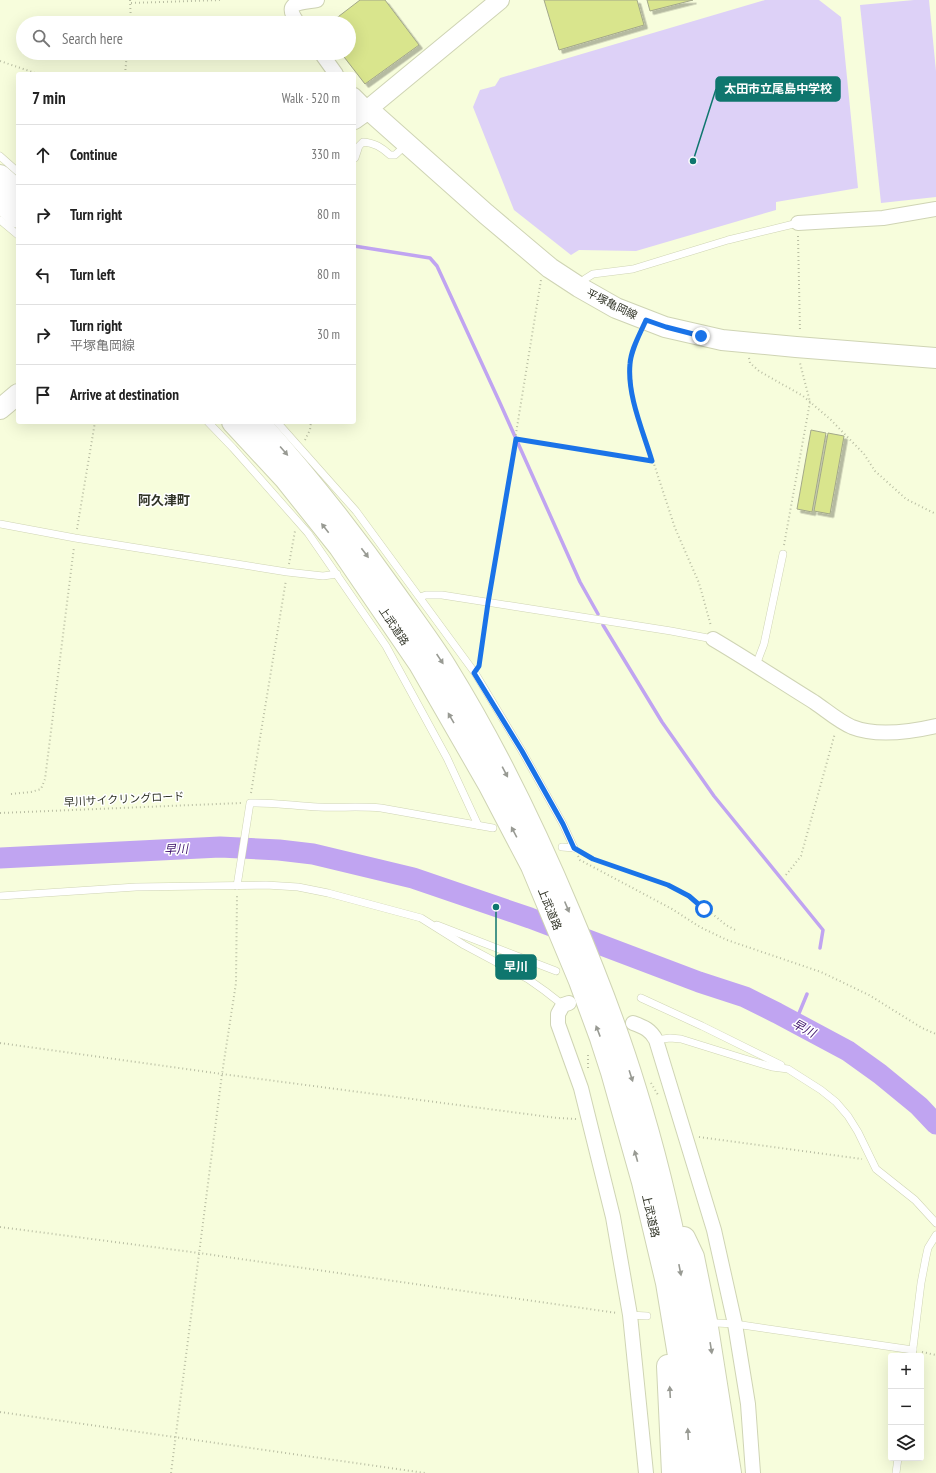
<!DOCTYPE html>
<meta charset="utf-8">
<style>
body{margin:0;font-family:"PT Sans Narrow","Noto Sans JP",sans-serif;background:#f6f6f6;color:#222}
.controls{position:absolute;right:12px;bottom:12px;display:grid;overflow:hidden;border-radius:4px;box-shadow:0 4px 16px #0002}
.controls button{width:36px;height:36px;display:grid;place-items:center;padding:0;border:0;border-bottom:1px solid #e0e0e0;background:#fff;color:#222;font:20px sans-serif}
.stop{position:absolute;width:12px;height:12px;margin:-9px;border:3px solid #1a73e8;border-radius:50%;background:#fff}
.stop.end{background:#1a73e8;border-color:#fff;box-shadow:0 1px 4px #0008}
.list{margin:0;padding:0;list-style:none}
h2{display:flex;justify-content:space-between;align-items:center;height:52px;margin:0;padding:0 16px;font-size:17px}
h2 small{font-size:13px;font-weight:400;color:#767676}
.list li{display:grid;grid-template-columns:26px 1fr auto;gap:12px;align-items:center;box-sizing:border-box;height:60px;padding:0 16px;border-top:1px solid #e0e0e0}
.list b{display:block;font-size:15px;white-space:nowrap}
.list p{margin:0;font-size:13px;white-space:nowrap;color:#767676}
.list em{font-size:13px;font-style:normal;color:#767676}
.icon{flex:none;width:22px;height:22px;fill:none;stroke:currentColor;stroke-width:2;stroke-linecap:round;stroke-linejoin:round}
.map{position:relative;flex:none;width:936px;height:1473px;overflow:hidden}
.search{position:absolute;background:#fff;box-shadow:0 4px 16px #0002;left:16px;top:16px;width:340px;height:44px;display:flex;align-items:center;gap:10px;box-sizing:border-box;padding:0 14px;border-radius:22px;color:#767676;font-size:15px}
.panel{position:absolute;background:#fff;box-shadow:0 4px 16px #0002;left:16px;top:72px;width:340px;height:352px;border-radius:4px}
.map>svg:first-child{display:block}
</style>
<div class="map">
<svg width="936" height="1473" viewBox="0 0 936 1473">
<defs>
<filter id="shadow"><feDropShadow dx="3.5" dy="3.5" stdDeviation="0" flood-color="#0004"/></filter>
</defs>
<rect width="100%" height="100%" fill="#f7fddc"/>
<g fill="#ddd1f7">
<polygon points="765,0 819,0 841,17 858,188 776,202 776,210 636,251 579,250 571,255 514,210 473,107 480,90 495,86 500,78"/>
<polygon points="914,0 929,0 936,71 936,197 881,203 860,5"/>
</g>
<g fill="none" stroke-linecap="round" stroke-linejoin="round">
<g stroke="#c0a4f1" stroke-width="3.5">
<polyline points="354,246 430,258 437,266 500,403 580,582 598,614"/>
<polyline points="603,625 662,722 714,796 823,930 820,948"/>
<polyline points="795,1023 807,994"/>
</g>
<polyline stroke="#c0a4f1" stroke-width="21" points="0,858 220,847 279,850 313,854 413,878 530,918 699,982 745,997 777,1013 848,1051 880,1074 919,1106 936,1124"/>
</g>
<g fill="#d9e58d" stroke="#a3a889" filter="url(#shadow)">
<polygon points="360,0 385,0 419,45 365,84 341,53 349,53 349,23 330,23"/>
<polygon points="544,0 637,0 644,25 559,50"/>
<polygon points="647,0 693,0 650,11"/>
<polygon points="811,430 826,433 812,512 797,509"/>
<polygon points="828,433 844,436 830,514 814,511"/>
</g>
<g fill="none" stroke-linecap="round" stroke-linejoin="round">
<g stroke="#cfd4b4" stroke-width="8">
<g id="service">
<polyline points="0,156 18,172"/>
<path d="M355,158L359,146L363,142C375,143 381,147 390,155H395L406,145"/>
<polyline points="0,220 18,235"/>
<polyline points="580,286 585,279 593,274 633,269 728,240 798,223"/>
<polyline points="208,422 233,448 308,533 386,646 447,758 478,825"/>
<polyline points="277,422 356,511 475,673 522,751 563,824 574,848"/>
<polyline points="0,524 75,538 287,572 323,576 337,574"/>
<polyline points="420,597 426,595 442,595 671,631 713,639"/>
<polyline points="756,665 764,644 783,554"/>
<polyline points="562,847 574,848"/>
<path d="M237,886L250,803C273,802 295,806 318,807C339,808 360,806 381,808L493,828"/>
<polyline points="0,896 136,887 266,885 298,887 328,893 421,918 464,945 528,979 545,991 563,1005"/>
<polyline points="437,925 556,971"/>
<polyline points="641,998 702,1026 781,1065"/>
<polyline points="656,1040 670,1038 681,1039 742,1058 772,1067 788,1069 821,1090 836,1102 848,1116 858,1132 876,1169 915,1200 936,1223"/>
<polyline points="630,1315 647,1316"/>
<polyline points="716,1323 735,1324 913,1350"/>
<polyline points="912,1356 921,1283 926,1257 928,1248 936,1235"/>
<polyline points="896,1473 898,1458"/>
</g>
</g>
<g stroke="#cfd4b4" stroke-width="16">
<g id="minor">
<path d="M298,23C282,2 299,3 317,0"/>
<polyline points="321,53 336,74"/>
<polyline points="354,95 368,109"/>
<polyline points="798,223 883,218 936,209"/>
<path d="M713,639C747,659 780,681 814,702C826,710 838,721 852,727C877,737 910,732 936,726"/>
<polyline points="569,1003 563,1005 558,1014 558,1024 581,1088 613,1217 630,1315 646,1473"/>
<path d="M633,1023C644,1027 651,1030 656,1040L714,1230L735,1324L748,1404L753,1473"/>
</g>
</g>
<g stroke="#cfd4b4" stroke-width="20">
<polyline id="tertiary" points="368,109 500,0"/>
</g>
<g stroke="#cfd4b4" stroke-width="22">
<g id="secondary">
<polyline points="354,119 368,109 486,214 550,268 579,287 616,308 665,327 722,340 796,347 936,358"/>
<polyline points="0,409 18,394"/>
</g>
</g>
<g stroke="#cfd4b4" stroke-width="24">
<g id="trunk">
<polyline points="0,176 18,192"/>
<polyline points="0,201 18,217"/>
<polyline points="233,422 285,478 340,547 420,664 489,784 532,866 580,981 601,1038 612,1072 643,1182 667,1283 687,1404 691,1473"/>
<path d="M258,422C308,478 353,535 396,596C413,620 431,644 446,668C495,747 534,828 570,914C594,971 617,1029 635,1089C660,1169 678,1251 692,1334C700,1380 704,1427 709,1473"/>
<polyline points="684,1238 693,1257 706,1321 730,1473"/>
<polyline points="668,1366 673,1473"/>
</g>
</g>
<g stroke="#b9bea3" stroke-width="2" stroke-dasharray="1 3" stroke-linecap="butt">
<polyline points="130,0 131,23"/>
<polyline points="131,3 221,0"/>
<polyline points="0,61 38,74"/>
<polyline points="125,74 127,53"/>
<polyline points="798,236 800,332"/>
<polyline points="640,334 630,363 633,400 675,528 699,583 711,626"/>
<polyline points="749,358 750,363 759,371 803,396 830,419 864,454 875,471 906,499 936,514"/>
<polyline points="516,439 653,461"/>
<polyline points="305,440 310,430 311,422"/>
<polyline points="77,529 95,422"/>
<polyline points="784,545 810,402 800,363"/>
<polyline points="289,564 295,531"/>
<polyline points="490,593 541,280"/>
<polyline points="480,663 487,612"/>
<polyline points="251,793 286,580"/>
<polyline points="11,794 31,792 41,789 45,779 74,547"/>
<polyline points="0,813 241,803"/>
<polyline points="582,853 593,859 668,885 689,895 726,925 737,931"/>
<polyline points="578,856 580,860 672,909 700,927 727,940 821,972 869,995 922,1028 936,1034"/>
<polyline points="786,875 801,856 835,733"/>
<polyline points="0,1043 222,1074 557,1118 576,1119"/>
<polyline points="588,1055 588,1068"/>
<polyline points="651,1083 658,1095"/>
<polyline points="699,1137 862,1159"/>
<polyline points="0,1227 199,1253 617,1313"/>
<polyline points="922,1352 936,1355"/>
<polyline points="0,1412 425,1473"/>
<polyline points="171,1473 222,1074 236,983 237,895"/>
</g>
<use href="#service" stroke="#fff" stroke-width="7"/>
<use href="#minor" stroke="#fff" stroke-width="14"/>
<use href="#tertiary" stroke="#fff" stroke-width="18"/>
<use href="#secondary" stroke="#fff" stroke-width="20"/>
<use href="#trunk" stroke="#fff" stroke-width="22"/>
</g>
<defs><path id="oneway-solid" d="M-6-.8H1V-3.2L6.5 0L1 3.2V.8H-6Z"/></defs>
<g fill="#989a93">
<use href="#oneway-solid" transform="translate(284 451) rotate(49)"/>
<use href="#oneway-solid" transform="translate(325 528) rotate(-128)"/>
<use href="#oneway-solid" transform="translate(365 553) rotate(53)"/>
<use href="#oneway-solid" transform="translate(440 659) rotate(56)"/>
<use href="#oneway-solid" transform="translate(451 718) rotate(-120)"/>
<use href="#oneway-solid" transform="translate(505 772) rotate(62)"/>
<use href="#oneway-solid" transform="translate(514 832) rotate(-118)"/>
<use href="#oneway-solid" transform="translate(567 907) rotate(67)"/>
<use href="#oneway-solid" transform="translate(598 1031) rotate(-111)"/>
<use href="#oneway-solid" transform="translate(631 1076) rotate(72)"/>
<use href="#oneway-solid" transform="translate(636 1156) rotate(-106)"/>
<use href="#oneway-solid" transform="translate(680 1270) rotate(79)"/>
<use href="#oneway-solid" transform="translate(711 1348) rotate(81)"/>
<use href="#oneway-solid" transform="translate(670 1392) rotate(-93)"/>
<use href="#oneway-solid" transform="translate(688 1434) rotate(-93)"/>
</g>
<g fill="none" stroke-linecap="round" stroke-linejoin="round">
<path stroke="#1a73e8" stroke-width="5" d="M701,336L666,327L646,320C640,334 631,349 630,364C627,395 643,431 652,461L516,439L488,603L479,666L474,673L522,751L563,824L574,848L593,859L668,885L689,896L704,909"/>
</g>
<g text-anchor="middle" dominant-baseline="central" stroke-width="3" stroke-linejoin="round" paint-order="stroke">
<g font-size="11" fill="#313427" stroke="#fff">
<text transform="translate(612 304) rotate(26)">平塚亀岡線</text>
<text transform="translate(394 626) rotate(56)">上武道路</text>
<text transform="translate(124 799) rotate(-3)">早川サイクリングロード</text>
<text transform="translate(550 909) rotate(68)">上武道路</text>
<text transform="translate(651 1216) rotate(77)">上武道路</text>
</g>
<g font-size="12" font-style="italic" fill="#41166f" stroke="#fff">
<text transform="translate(176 849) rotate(-3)">早川</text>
<text transform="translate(804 1028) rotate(28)">早川</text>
</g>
<g font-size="13" font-weight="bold" fill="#313427" stroke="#fff">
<text x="164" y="500">阿久津町</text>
</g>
</g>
<path fill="none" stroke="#0f766e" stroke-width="1.5" d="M693 161L716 89M496 907L496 967"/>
<g fill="#0f766e" stroke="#fff" stroke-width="1.5">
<circle cx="693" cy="161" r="4"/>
<circle cx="496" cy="907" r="4"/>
</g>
<g fill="#0f766e" stroke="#0f766e" stroke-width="1.5">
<rect x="716" y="77" width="124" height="24" rx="4"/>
<rect x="496" y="955" width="40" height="24" rx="4"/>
</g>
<g font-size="12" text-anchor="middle" font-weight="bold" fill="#fff">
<text x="778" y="93">太田市立尾島中学校</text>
<text x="516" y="971">早川</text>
</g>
</svg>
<div class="controls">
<button>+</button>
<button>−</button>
<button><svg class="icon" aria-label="layers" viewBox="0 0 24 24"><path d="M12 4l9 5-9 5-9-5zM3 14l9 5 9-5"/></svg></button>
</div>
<div class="stop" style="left:704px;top:909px"></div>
<div class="stop end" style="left:701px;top:336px"></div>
<div class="search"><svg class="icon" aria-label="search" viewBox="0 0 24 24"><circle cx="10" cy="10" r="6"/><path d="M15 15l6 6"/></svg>Search here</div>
<section class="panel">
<h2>7 min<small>Walk · 520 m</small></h2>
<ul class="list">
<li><svg class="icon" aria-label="ahead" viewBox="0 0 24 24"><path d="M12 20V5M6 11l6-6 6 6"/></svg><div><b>Continue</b></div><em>330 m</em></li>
<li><svg class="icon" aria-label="right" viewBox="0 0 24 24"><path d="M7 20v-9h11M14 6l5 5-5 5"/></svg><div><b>Turn right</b></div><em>80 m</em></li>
<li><svg class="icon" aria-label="left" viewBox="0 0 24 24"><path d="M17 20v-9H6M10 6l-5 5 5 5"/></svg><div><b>Turn left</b></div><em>80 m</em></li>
<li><svg class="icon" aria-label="right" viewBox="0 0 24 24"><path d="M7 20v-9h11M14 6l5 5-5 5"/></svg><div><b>Turn right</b><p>平塚亀岡線</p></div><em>30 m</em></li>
<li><svg class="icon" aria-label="arrive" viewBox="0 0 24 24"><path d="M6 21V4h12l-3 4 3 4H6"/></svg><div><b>Arrive at destination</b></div></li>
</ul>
</section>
</div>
